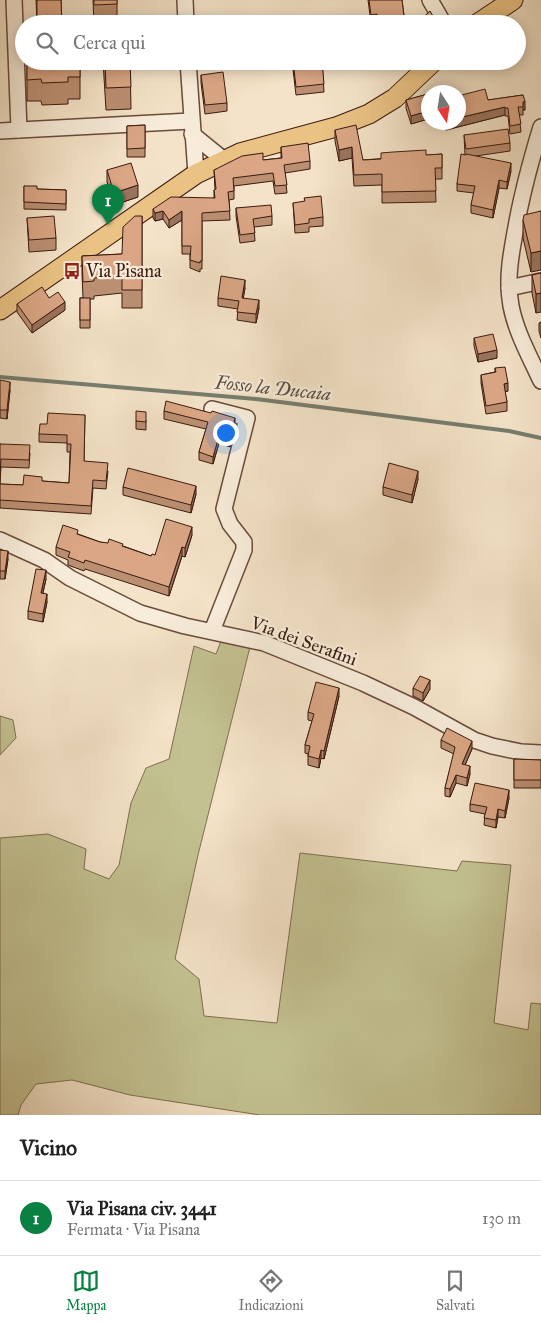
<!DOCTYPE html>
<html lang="it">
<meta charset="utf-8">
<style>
body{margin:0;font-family:"IM FELL Great Primer",serif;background:#f6f6f6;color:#222}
.compass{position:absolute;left:421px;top:85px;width:45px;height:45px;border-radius:50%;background:#fff;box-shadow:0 2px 12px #0003;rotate:168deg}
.you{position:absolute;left:225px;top:432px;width:18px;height:18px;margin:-12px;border:4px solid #fff;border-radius:50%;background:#1a73e8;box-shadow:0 0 0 8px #1a73e833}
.badge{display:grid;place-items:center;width:32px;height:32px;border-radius:50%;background:#0b8043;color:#fff;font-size:16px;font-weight:700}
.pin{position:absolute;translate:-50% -41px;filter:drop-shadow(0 1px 2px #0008)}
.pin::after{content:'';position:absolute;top:26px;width:18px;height:15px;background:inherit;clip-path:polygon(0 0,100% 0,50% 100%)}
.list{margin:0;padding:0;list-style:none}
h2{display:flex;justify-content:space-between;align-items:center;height:65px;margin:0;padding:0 20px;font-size:21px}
h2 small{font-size:16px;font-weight:400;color:#767676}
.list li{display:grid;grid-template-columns:32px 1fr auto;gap:15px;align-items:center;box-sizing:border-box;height:75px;padding:0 20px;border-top:1px solid #e0e0e0}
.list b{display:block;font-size:19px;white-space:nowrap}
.list p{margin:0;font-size:16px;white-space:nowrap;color:#767676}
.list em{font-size:16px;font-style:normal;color:#767676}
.icon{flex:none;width:28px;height:28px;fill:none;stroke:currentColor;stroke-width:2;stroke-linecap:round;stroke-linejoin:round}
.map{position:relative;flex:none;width:541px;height:1115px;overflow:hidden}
.search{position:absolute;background:#fff;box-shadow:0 2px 12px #0003;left:15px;right:15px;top:15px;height:55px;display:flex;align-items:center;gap:12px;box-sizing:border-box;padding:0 18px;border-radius:28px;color:#767676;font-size:19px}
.sheet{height:140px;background:#fff}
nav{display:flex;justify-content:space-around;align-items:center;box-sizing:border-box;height:70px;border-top:1px solid #e0e0e0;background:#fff;font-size:14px;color:#767676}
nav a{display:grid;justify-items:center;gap:2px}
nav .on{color:#0b8043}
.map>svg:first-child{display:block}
</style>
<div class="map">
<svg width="541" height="1115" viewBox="0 0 541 1115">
<rect width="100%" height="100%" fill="#f4e3c8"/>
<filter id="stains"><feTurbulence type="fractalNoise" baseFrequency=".004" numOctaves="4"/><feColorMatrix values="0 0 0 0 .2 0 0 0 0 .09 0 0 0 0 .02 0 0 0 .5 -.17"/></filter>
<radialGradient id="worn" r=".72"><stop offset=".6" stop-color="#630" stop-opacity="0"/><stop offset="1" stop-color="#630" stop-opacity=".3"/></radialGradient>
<g fill="#c3c191" stroke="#7f6e50">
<polygon points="223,636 251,643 198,855 175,959 199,979 204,1016 277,1023 300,853 457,871 462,861 511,865 494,1023 528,1030 531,1003 541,1004 541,1115 260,1115 130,1095 72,1080 36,1084 21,1105 18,1115 0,1115 0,838 48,834 86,849 84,869 109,879 119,865 131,803 146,768 169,759 194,646 216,654"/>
<polygon points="0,716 13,720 16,738 0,755"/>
</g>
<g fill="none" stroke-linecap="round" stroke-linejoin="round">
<polyline stroke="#767d6f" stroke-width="4" points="0,377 256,399 509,431 541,438"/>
<g stroke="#694c3c" stroke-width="18">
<g id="minor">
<polyline points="14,0 19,130"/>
<polyline points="185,0 186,24"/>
<polyline points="430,0 444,24"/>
<polyline points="188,61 196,174"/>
<path d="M541,127C531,160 522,193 516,227C511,254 506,279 511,306C516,332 530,357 541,381"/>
<polyline points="0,131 191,121"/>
<polyline points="192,134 224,160"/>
<polyline points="509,288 541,281"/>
<polyline points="0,540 44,560 70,578 140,613 185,626 264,643 363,683 414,707 474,740 492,746 521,752 541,753"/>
<polyline points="212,631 244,550 244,542 230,524 224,509 247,418 212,409"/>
</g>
</g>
<g stroke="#3b1a0e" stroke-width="21">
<g id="major">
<polyline points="477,24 513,0"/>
<polyline points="0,310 196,174 240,153 336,127 369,114 395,98 434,61"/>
</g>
</g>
<use href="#minor" stroke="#f8eddb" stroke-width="15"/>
<use href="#major" stroke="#eac284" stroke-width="19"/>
</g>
<g fill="#bb8f72" stroke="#3b1a0e">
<polygon points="36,0 61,0 62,24 37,24"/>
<polygon points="93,0 117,0 117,24 94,24"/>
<polygon points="368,0 402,0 405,24 377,24 377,23 371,23"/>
<polygon points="80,61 80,99 68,99 68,104 42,105 41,101 27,101 27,63"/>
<polygon points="103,61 130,61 131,109 106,110"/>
<polygon points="292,61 322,61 324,92 296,95"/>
<polygon points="201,75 227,103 227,111 205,114 201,83"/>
<polygon points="428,94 428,119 411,124 406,108 406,100"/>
<polygon points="523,95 525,110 523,110 523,115 519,115 521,132 510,134 508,116 505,116 505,115 446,130 444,122 458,122 488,100"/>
<polygon points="145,125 145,157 127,157 127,126"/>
<polygon points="335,130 363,160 442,154 442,179 435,179 436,202 382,203 382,185 354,186 352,158 339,161 335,141"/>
<polygon points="464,135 510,143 510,151 476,156 511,171 507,189 499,188 493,218 471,213 471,205 474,193 457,191 457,184 465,155"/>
<polygon points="281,147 310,161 310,169 285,173 287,193 275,194 273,181 234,186 234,199 229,200 230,220 202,221 202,269 200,269 200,272 190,268 190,254 182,254 182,220 169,228 163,219 155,221 153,218 153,209 214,198 214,190 215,190 214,170 263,160 281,158"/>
<polygon points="107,170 138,197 114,205 107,182"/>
<polygon points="24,186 37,189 66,190 66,210 24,209"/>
<polygon points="293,203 323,217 323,226 309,227 309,232 295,233"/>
<polygon points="236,208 272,216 272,225 254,227 255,241 240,243 236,216"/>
<polygon points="541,211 531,272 523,238 523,220"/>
<polygon points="142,216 142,308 122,308 122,293 94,296 94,299 90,299 90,328 80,328 80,298 83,298 82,274 82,256 122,254"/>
<polygon points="27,218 56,238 56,250 29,252"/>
<polygon points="541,273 536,313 532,293 532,275"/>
<polygon points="245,288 243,298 259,308 256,323 237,320 238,309 218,306 218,298"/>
<polygon points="49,298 65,310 32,333 17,312 17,304"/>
<polygon points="541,322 541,338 539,331 539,323"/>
<polygon points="474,338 497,358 478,362 474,346"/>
<polygon points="495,368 508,391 505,392 507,402 507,411 486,414 481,383 481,375 495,372"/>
<polygon points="0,380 10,390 7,419 0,418"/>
<polygon points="164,411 235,426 230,447 219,443 213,464 199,460 199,452 206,429 164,419"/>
<polygon points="85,415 84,461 108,471 106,489 93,488 91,514 0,508 0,444 30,453 29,468 1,467 0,484 23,485 42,481 69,483 70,452 67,452 67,443 39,442 39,434 47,424"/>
<polygon points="146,420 146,430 136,429 136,421"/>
<polygon points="418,479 412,503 383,495 383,487"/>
<polygon points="123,487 196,494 191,513 123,495"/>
<polygon points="78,534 100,542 123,546 151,556 155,555 192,535 185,557 182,556 169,596 85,569 84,571 68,565 68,560 56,555 56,547"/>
<polygon points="0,550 8,559 5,579 0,579"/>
<polygon points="46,579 43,593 47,602 43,622 28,619 28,611"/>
<polygon points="413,688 430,689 423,701 413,696"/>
<polygon points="339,696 324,759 321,758 319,768 308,765 308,754 305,753 305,745 312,721 308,720 308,712"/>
<polygon points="441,740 472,749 465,765 470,774 467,786 456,783 450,797 445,796 445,788 454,754 441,748"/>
<polygon points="514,759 541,760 541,788 514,788"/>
<polygon points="509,798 505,818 498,817 496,828 484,825 485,814 470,811 470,804"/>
</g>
<g fill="#99745d" stroke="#3b1a0e">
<polygon points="470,61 490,61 490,63 470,68"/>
<polygon points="525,101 525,110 523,110 523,102"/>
<polygon points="505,107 505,115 446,130 446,122 458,122 458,118"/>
<polygon points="428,111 428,119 411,124 411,116"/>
<polygon points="352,147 352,158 339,161 339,150"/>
<polygon points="511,163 511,171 507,189 507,182"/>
<polygon points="499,180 499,188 493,218 493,210"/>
<polygon points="138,185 138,197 114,205 114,193"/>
<polygon points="163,211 163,219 155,221 155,213"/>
<polygon points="182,211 182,220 169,228 169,220"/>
<polygon points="541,251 541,270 531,272 531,253"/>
<polygon points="245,280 245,288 242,306 242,298"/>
<polygon points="541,293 541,312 536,313 536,294"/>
<polygon points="259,300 259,308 256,323 256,314"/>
<polygon points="65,302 65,310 32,333 32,325"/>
<polygon points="497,350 497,358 478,362 478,354"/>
<polygon points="10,382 10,390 7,419 7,410"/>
<polygon points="508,383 508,391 504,392 504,384"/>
<polygon points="235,418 235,426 230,447 230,439"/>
<polygon points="219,436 219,443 213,464 213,457"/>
<polygon points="418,471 418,479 412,503 412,495"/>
<polygon points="196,486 196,494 191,513 191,505"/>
<polygon points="192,527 192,535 185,557 185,548"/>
<polygon points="182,547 182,556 169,596 169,587"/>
<polygon points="8,551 8,559 5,579 5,571"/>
<polygon points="46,570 46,579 41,601 41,593"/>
<polygon points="47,594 47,602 43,622 43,614"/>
<polygon points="430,680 430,689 423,701 423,693"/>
<polygon points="339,688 339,696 324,759 324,751"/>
<polygon points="472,741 472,749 462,772 462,764"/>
<polygon points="321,750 321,758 319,768 319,759"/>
<polygon points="470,766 470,774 467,786 467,778"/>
<polygon points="456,775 456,783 450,797 450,789"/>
<polygon points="509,790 509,798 505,818 505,811"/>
<polygon points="498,809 498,817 496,828 496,820"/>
</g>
<g fill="#daa685" stroke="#3b1a0e">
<polygon points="37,0 61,0 62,24 37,24"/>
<polygon points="94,0 117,0 117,4 94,5"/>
<polygon points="369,0 402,0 405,24 384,24 383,17 377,18 377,14 371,15"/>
<polygon points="430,11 436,21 441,24 417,24 417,23"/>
<polygon points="80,61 80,77 68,77 68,82 42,83 41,79 27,80 27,63"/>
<polygon points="105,61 130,61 131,87 106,88"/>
<polygon points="293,61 322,61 324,84 296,87"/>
<polygon points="223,72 227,103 205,105 201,75"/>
<polygon points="485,89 488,100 523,95 525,101 523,102 523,107 518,107 521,124 510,126 508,108 505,108 505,107 458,118 458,96"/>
<polygon points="428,94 428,111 411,116 406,100"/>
<polygon points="145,125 145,148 127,149 127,126"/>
<polygon points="356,125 363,160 381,159 381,153 393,152 426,150 426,155 442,154 442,168 435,168 436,191 382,192 382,174 354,175 352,147 339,150 335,130"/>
<polygon points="508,129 510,143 466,149 464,135"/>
<polygon points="308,143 310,161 284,165 287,185 275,186 273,173 233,178 234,191 228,192 230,211 202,213 202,261 200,261 200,263 190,260 191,246 182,246 182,211 169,220 163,211 155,213 153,209 171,197 215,198 214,190 216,189 214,170 242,156 263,153 263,160 282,158 281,147"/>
<polygon points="461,154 466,155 466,154 511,163 507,182 499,180 493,210 471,205 475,186 457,184"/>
<polygon points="131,163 138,185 114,193 107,170"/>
<polygon points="24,186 37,186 37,189 66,190 66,204 24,202"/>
<polygon points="321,196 323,217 309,219 309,223 295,225 293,203 305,201 304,198"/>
<polygon points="271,205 272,216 253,219 255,233 240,235 236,208"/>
<polygon points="541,211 541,251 531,253 523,220 524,215"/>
<polygon points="54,216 56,238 29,240 27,218"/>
<polygon points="135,216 142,216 142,290 122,290 122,276 94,278 94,281 83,282 82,256 122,254 123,227"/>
<polygon points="541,273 541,293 536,294 532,275"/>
<polygon points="221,276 245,280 242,298 259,300 256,314 237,312 239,301 218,298"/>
<polygon points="42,287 49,298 58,292 65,302 32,325 17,304"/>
<rect x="80" y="298" width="10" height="22"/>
<polygon points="493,334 497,350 478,354 474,338"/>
<polygon points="505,367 508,383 504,384 507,402 486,406 481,375 496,372 495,368"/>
<polygon points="0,380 10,382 7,410 0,410"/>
<polygon points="166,401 211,413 212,411 235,418 230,439 219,436 213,457 199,452 208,422 164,411"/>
<polygon points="136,411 146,412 146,422 136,421"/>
<polygon points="48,413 85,415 84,461 108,463 106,481 93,480 91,506 0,500 0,484 23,485 24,475 42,477 42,481 69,483 71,444 67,444 67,435 39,434 40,424 47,424"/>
<polygon points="0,444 30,445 29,460 1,459 0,476"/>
<polygon points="389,463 418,471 412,495 383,487"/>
<polygon points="128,468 196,486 191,505 123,487"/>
<polygon points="166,519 192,527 185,548 182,547 169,587 85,560 84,563 68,557 70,552 56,547 63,525 78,530 77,534 100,542 108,543 109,539 123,544 122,546 151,556 152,554 155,555"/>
<polygon points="0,550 8,551 5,571 0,571"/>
<polygon points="36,569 46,570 41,593 47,594 43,614 28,611"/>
<polygon points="420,676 430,680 423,693 413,688"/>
<polygon points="316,682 339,688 324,751 321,750 319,759 308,756 310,746 305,745 314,714 308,712"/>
<polygon points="447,728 472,741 462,764 470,766 467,778 456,775 450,789 445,788 455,747 441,740"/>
<polygon points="514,759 541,760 541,780 514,780"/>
<polygon points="475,783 509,790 505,811 498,809 496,820 484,818 487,807 470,804"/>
</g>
<defs>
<g id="bus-bare" transform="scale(1.35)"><path d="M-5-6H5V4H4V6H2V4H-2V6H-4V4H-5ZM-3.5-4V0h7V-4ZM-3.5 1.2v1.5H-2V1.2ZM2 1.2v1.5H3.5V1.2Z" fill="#8f2418" stroke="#f8eddb" stroke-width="2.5" paint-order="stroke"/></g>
</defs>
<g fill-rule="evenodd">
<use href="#bus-bare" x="72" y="271"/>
</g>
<g text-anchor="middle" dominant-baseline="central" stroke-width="4.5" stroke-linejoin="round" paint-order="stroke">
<g font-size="18" fill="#3b1a0e" stroke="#f8eddb" text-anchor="start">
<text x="86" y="271">Via Pisana</text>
</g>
<g font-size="18" fill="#3b1a0e" stroke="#f8eddb">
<text transform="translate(304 641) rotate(20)">Via dei Serafini</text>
</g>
<g font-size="19" font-style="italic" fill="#584c3e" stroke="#f8eddb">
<text transform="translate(273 388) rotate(6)">Fosso la Ducaia</text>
</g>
</g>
<rect width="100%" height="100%" filter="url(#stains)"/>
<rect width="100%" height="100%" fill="url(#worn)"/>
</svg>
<svg class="compass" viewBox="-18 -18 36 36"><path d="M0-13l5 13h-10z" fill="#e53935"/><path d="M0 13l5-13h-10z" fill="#767676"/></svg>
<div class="you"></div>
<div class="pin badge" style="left:108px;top:225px">1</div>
<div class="search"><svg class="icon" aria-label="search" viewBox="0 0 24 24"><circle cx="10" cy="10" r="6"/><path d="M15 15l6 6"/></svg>Cerca qui</div>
</div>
<section class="sheet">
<h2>Vicino<small></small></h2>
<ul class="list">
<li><span class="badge">1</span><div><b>Via Pisana civ. 3441</b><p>Fermata · Via Pisana</p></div><em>130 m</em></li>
</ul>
</section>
<nav>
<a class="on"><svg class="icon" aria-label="map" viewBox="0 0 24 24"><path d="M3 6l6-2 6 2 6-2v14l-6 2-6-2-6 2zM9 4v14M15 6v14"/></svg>Mappa</a>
<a><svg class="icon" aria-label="directions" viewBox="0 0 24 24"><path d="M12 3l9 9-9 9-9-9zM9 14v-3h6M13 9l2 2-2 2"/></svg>Indicazioni</a>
<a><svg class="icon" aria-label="saved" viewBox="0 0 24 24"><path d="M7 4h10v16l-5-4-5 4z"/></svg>Salvati</a>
</nav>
